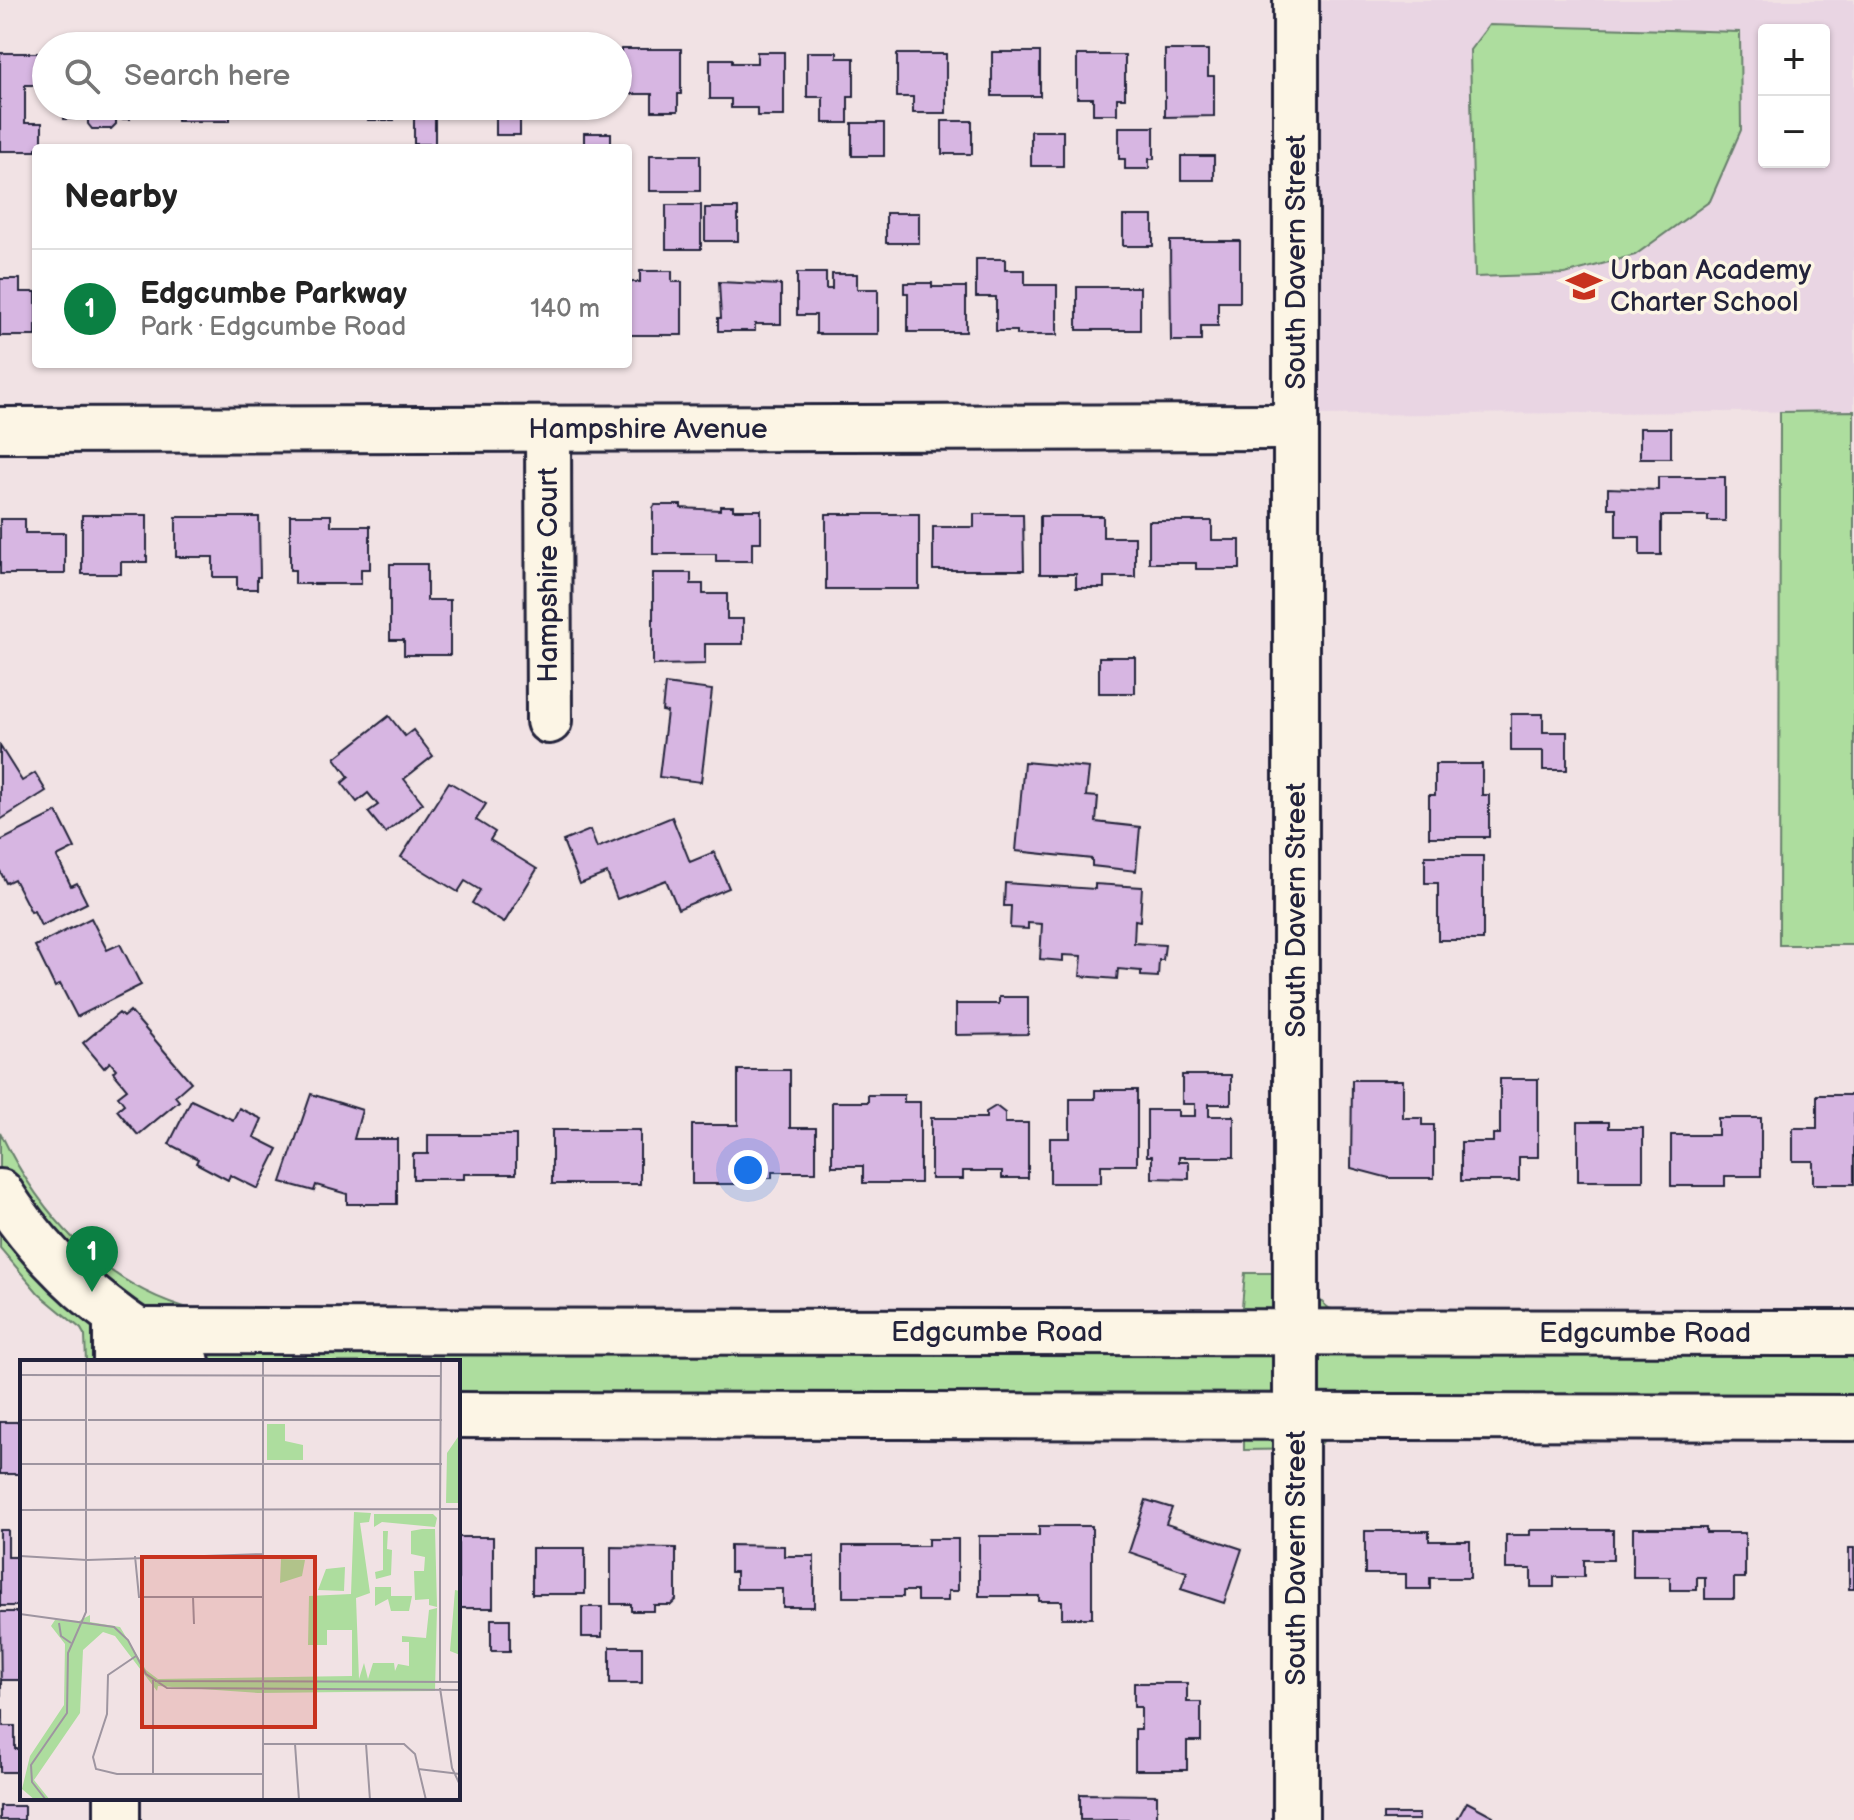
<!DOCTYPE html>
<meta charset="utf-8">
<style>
body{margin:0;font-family:"Balsamiq Sans",sans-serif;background:#f2f2f2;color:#222}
.controls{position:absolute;right:24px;top:24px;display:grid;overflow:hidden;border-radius:8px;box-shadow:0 2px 6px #0004}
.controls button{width:72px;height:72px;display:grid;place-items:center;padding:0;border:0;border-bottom:2px solid #e0e0e0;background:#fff;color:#222;font:40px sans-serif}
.you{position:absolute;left:748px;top:1170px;width:28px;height:28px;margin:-20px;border:6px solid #fff;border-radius:50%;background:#1a73e8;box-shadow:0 0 0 12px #1a73e833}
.badge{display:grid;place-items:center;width:52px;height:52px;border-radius:50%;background:#0b8043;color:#fff;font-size:26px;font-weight:700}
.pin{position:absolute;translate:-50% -66px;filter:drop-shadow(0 2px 4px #0008)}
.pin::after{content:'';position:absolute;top:42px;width:28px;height:24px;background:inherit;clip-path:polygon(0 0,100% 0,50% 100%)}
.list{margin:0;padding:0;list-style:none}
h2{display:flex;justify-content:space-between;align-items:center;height:104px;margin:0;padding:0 32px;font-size:34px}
h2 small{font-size:26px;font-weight:400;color:#767676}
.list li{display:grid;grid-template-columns:52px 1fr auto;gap:24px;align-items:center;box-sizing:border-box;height:120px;padding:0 32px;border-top:2px solid #e0e0e0}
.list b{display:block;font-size:30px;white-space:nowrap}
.list p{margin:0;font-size:26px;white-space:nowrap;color:#767676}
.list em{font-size:26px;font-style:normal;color:#767676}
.icon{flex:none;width:44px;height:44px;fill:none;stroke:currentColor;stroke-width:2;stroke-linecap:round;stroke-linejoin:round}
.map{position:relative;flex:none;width:1854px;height:1820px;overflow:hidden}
.search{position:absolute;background:#fff;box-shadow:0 2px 6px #0004;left:32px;top:32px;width:600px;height:88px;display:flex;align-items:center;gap:20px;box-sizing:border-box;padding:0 28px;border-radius:44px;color:#767676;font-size:30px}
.panel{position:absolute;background:#fff;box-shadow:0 2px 6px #0004;left:32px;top:144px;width:600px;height:224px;border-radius:8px}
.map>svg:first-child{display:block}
</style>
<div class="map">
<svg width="1854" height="1820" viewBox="0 0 1854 1820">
<rect width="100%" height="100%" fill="#f1e2e4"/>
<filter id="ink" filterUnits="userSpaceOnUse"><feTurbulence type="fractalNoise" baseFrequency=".0125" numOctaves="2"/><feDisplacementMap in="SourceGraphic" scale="16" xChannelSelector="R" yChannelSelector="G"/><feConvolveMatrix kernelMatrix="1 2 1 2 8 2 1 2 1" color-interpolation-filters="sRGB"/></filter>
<g filter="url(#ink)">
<path fill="#e9d5e3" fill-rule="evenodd" d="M1313,0H1854V411L1313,415ZM1764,30H1824V162H1764Z"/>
<g fill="#addd9e" stroke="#68806c" stroke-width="2">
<polygon points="1489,25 1740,32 1741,130 1710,201 1635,255 1565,274 1475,277 1470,50"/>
<polygon points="1854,411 1854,945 1779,945 1780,412"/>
<path d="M0,1132C40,1215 103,1286 195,1310L1238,1313L1242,1307L1245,1273H1313C1315,1291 1317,1304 1335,1311L1854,1312V1431L1328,1436L1316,1449L1244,1450V1433L458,1432V1362H86L85,1336L81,1329L39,1294L0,1248Z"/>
</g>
<g fill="#d7b6e2" stroke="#22223b" stroke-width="2">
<polygon points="621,49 681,49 681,94 678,94 678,111 652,111 652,94 621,94"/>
<polygon points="1165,50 1208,50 1208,76 1214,76 1214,116 1165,117"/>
<polygon points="757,52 784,52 784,116 757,116 757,108 731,108 731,99 710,99 710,59 732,59 732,63 757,63"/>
<polygon points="807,52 837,52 837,58 854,58 854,97 848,97 848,123 823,123 823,97 807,97"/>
<rect x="992" y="52" width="48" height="44"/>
<polygon points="0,53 46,53 46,85 25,85 25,123 42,123 42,148 36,148 36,151 0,151"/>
<polygon points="897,54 946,54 946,113 913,113 913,97 897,97"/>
<polygon points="1077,55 1125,55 1125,98 1117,98 1117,114 1093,114 1093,98 1077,98"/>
<polygon points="64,106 144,106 144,108 130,108 130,119 116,119 116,124 111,129 92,129 88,124 88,119 64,119"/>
<rect x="177" y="106" width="53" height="15"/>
<rect x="368" y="106" width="26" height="14"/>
<polygon points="439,106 520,106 520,135 496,135 496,116 439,116"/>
<rect x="414" y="114" width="21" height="30"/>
<rect x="942" y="121" width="30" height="33"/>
<rect x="852" y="123" width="32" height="33"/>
<polygon points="1119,127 1154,127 1154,159 1149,159 1149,169 1125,169 1125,159 1119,159"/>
<rect x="1031" y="131" width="32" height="35"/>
<rect x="584" y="133" width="27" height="15"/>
<rect x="650" y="155" width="50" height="36"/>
<rect x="1181" y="156" width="33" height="24"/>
<rect x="666" y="205" width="35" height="44"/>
<rect x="705" y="208" width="33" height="33"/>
<rect x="886" y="213" width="33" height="30"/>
<rect x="1123" y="216" width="30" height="30"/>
<polygon points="1170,241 1240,241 1240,302 1218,302 1218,326 1201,326 1201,341 1171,341"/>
<polygon points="976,259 1005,259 1005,270 1025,270 1025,285 1057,285 1057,335 1017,335 1017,331 996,331 996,297 976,297"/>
<polygon points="640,271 672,271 672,282 682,282 682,335 628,335 628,282 640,282"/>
<polygon points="797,273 826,273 826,289 832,289 832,274 857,274 857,289 878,289 878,334 816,334 816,315 797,315"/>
<polygon points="0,279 20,279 20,292 36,292 36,336 0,336"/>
<polygon points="719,282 781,285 781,324 755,324 755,331 718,331 718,318 721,318"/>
<polygon points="904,283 932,283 932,287 966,287 966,332 908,332 908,293 904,293"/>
<rect x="1077" y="287" width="63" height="43"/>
<rect x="1640" y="428" width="31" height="30"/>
<polygon points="1658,477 1725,477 1725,521 1708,521 1708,516 1661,516 1661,555 1640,555 1640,537 1616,537 1616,508 1608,508 1608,488 1658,490"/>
<polygon points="655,505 681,505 681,508 720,510 720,506 733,506 733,510 761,510 761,542 752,542 752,561 716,561 716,554 653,554 653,508"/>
<rect x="826" y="514" width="93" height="75"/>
<polygon points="974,514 1023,514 1024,570 933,570 933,527 974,527"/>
<polygon points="82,515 147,515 147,562 121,562 121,574 82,574"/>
<polygon points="290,515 331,515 331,526 370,526 370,569 361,569 361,584 295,584 295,570 290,570"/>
<polygon points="1040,516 1103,516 1103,537 1135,537 1135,577 1104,577 1104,588 1076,588 1076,574 1040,574"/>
<polygon points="176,517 259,517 260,577 257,577 257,589 237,589 237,577 213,577 213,557 176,557"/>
<polygon points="0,519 25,519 25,533 65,533 65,574 0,574"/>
<polygon points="1149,521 1212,521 1212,540 1240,540 1240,569 1196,569 1196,563 1149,563"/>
<polygon points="390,564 427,564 427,600 450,600 450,655 404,655 404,640 390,640"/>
<polygon points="653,573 691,573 691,584 703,584 703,594 727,594 727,619 743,619 743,644 705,644 705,664 653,665"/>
<rect x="1099" y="657" width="36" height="36"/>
<polygon points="665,684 712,690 701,782 659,777 667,712 662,711"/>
<polygon points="1511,714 1543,714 1543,732 1567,732 1567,770 1543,770 1543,751 1511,751"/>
<polygon points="389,716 405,736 413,730 433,756 404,779 423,803 385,833 368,812 378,805 368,793 357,802 342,783 349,777 335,758"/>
<polygon points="0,746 22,781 35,773 46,791 0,820"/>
<polygon points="1024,762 1089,768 1086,796 1098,797 1096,822 1140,827 1136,871 1092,866 1092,859 1016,851"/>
<polygon points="1435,764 1482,764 1482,795 1489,795 1489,837 1429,837 1429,795 1435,795"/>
<polygon points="449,782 486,804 476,820 495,832 490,840 537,869 504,923 472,903 480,890 465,881 458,892 401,857"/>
<polygon points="57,812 75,848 57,857 71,886 77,883 87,903 41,926 34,911 31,912 14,879 6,883 0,871 0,841"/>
<polygon points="672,817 690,862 714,852 729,888 678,909 666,880 617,899 607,873 580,884 563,841 590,830 597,848"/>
<polygon points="1425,856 1483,856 1483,940 1438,940 1438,883 1425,883"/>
<polygon points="1005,883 1095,889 1095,884 1142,887 1140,921 1135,920 1134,943 1165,945 1163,960 1159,960 1158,977 1141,976 1141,971 1118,969 1117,979 1080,976 1082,956 1063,955 1063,961 1040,959 1042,924 1028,923 1028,929 1010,928 1011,906 1004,906"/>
<polygon points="91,918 107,950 120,944 141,985 77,1017 60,984 55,987 35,946"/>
<polygon points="999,997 1028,997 1028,1034 956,1035 956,1004 999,1004"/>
<polygon points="130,1011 191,1082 175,1096 179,1101 138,1135 117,1110 124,1104 118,1096 127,1089 113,1072 116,1069 110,1062 104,1068 83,1043 119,1013 123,1017"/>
<polygon points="738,1070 790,1070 790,1128 816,1128 816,1172 772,1172 772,1178 749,1178 749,1184 692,1184 692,1125 738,1125"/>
<polygon points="1182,1075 1231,1075 1231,1104 1209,1104 1209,1116 1234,1116 1234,1157 1179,1157 1179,1162 1189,1162 1189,1179 1152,1178 1152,1156 1147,1156 1147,1110 1178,1110 1178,1116 1195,1116 1195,1104 1182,1104"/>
<polygon points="1500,1079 1538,1079 1538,1157 1519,1157 1519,1181 1461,1181 1461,1142 1493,1142 1493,1134 1500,1134"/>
<polygon points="1352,1080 1403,1080 1403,1118 1422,1118 1422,1125 1434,1125 1434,1178 1389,1178 1351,1168"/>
<polygon points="1095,1090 1137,1090 1137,1165 1101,1165 1101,1183 1050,1183 1050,1138 1070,1138 1070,1099 1095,1099"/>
<polygon points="311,1094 362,1110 354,1139 397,1139 397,1204 347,1204 347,1194 316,1185 314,1191 281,1182"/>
<polygon points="868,1095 904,1095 904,1102 920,1102 920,1183 863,1183 863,1166 832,1166 832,1102 868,1102"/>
<polygon points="1817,1095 1854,1095 1854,1184 1813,1184 1813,1161 1793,1161 1793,1128 1817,1128"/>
<polygon points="191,1100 233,1120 239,1108 262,1119 254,1137 278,1149 258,1189 230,1175 228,1180 196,1163 198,1159 169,1144"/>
<polygon points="996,1106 1005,1113 1005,1123 1028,1123 1028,1178 1002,1178 1002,1171 963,1171 963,1179 931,1179 931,1118 986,1118 986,1112"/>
<polygon points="1718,1118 1761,1118 1761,1176 1725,1176 1725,1186 1671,1186 1671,1135 1718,1135"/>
<polygon points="1578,1122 1609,1122 1609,1128 1643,1128 1643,1181 1578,1181"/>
<rect x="552" y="1130" width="88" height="54"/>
<polygon points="428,1135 516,1135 516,1174 464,1174 464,1179 413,1179 413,1154 428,1154"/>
<polygon points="0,1422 22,1422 20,1474 0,1474"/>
<polygon points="1146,1500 1172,1508 1166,1524 1242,1549 1224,1603 1181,1589 1187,1572 1129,1552"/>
<polygon points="1039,1526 1092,1526 1092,1618 1062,1618 1062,1601 1039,1601 1039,1596 979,1596 979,1536 1039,1536"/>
<polygon points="1633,1528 1706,1528 1706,1533 1745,1533 1745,1578 1734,1578 1734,1599 1705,1599 1705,1577 1697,1577 1697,1590 1670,1590 1670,1577 1633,1577"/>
<polygon points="0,1530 8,1530 8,1557 19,1557 19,1570 22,1570 22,1606 0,1606"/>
<polygon points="1530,1530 1613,1530 1613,1560 1584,1560 1584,1577 1554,1577 1554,1587 1531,1587 1531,1569 1506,1569 1506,1535 1530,1535"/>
<polygon points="1365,1531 1429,1531 1429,1541 1470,1541 1470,1578 1430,1578 1430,1589 1406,1589 1406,1574 1365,1574"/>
<rect x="458" y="1537" width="35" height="71"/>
<polygon points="928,1539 958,1539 958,1591 948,1591 948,1601 917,1601 917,1591 903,1591 903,1597 843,1597 843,1546 928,1546"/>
<polygon points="730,1545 784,1546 784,1556 814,1556 814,1607 783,1607 783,1589 736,1589 736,1572 730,1572"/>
<polygon points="611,1547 676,1548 676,1600 671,1605 654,1605 654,1611 631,1611 631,1604 611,1604"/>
<rect x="532" y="1548" width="53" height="46"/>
<rect x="1849" y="1548" width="5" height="41"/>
<rect x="582" y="1607" width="20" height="30"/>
<polygon points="0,1612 19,1612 19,1623 22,1623 22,1680 1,1680 1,1698"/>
<rect x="491" y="1619" width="19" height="32"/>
<rect x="610" y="1647" width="32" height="36"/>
<polygon points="1134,1683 1187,1683 1187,1702 1201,1702 1201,1741 1187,1741 1187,1770 1135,1770 1135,1729 1141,1729 1141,1707 1134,1707"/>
<polygon points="0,1710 3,1710 3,1726 15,1726 15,1749 22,1749 22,1772 0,1772"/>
<polygon points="1080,1794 1157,1795 1157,1820 1080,1820"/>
<polygon points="1467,1802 1493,1816 1491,1820 1457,1820"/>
<rect x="0" y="1806" width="24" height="14"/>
<rect x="1383" y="1814" width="36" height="6"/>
</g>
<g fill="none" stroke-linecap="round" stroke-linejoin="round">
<g stroke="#22223b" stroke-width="50">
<g id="minor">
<polyline points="0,430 1296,427"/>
<polyline points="548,430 549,721"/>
<path d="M0,1192C29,1238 70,1282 114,1314C137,1332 163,1346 187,1362"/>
<polyline points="116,1316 116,1362"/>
<polyline points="140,1331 1854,1333"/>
<polyline points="458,1415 1854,1418"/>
<polyline points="117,1798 117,1820"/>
<polyline points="1296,1820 1296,0"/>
</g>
</g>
<use href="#minor" stroke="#fcf5e5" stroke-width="44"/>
</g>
</g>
<defs>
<g id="school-bare" transform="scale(2.76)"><path d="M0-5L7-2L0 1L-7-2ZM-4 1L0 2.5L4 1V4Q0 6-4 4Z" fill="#c8321e" stroke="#fcf5e5" stroke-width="2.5" paint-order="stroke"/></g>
</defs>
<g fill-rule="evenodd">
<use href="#school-bare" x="1584" y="286"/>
</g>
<g text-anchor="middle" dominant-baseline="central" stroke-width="7" stroke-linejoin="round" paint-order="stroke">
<g font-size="28" fill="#22223b" stroke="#fcf5e5">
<text transform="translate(1296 262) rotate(-90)">South Davern Street</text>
<text x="648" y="429">Hampshire Avenue</text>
<text transform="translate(548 575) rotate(-90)">Hampshire Court</text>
<text transform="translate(1296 910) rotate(-90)">South Davern Street</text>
<text x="997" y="1332">Edgcumbe Road</text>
<text x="1645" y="1333">Edgcumbe Road</text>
<text transform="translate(1296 1558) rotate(-90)">South Davern Street</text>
</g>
<g font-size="28" fill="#22223b" stroke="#fcf5e5" text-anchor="start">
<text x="1610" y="270">Urban Academy<tspan x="1610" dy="32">Charter School</tspan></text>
</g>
</g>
<g transform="translate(20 1360)">
<rect width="440" height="440" fill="#f1e2e4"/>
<path d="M247,64H265V81L283,85V100H247ZM440,74V143H426L427,93ZM334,152L351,153L349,162L340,163L350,233L336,238L339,319L344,303L348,319L353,303H374L375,311L378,304L389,306V282H382V276L406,278L409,250L417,248L415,331L238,333L138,326L137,331L95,276L83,272L63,290L60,353L14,420L30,440H15L2,429L10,396L44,345L45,284L31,266L35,260L59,261L70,255V262L100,267L126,310L138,319L332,316V270H307V285H288L289,236L331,234ZM354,154H413L417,158L415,167L362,162L354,167ZM402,169H415L417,247L409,245V239L395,240L394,211H404L405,197L391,194V171ZM363,171H368L367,189L372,190L371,215L356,219L355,212L363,210ZM261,199L285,200L282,216L260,223ZM325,207L324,231L298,230L306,209ZM355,227H371V236H392L389,251H371L368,239L355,246ZM435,230L440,231V295L430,291Z" fill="#addd9e"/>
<path fill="none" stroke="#9e95a0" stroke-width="2" d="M421,0L420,149H440M0,15L421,16M0,60H65M68,60H422M0,104H422M0,150L420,149V322M0,196L67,200L243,194M115,196L119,237H243M173,237L174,264M0,254L94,267L108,280L126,314L147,328L440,330M39,263L41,276L51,283M116,296L88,315L87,354L73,397L76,409L97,414H243M133,320V414M135,321L440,322M420,328L432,408L440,425M243,384H384L395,394L406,440M275,384L279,440M346,384L350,440M398,409L440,414M26,440L12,422L11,405L47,353L48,293L66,252V0M243,440V0"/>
<path fill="#c8321e" fill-opacity="0.15" stroke="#c8321e" stroke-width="4" d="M122,197H295V367H122Z"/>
<rect width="440" height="440" fill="none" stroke="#22223b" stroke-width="4"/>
</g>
</svg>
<div class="controls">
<button>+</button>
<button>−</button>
</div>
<div class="you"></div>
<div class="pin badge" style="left:92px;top:1292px">1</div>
<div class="search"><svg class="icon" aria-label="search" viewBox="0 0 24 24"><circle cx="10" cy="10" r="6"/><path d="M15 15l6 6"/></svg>Search here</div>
<section class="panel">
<h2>Nearby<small></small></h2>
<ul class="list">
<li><span class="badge">1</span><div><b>Edgcumbe Parkway</b><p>Park · Edgcumbe Road</p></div><em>140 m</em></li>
</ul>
</section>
</div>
